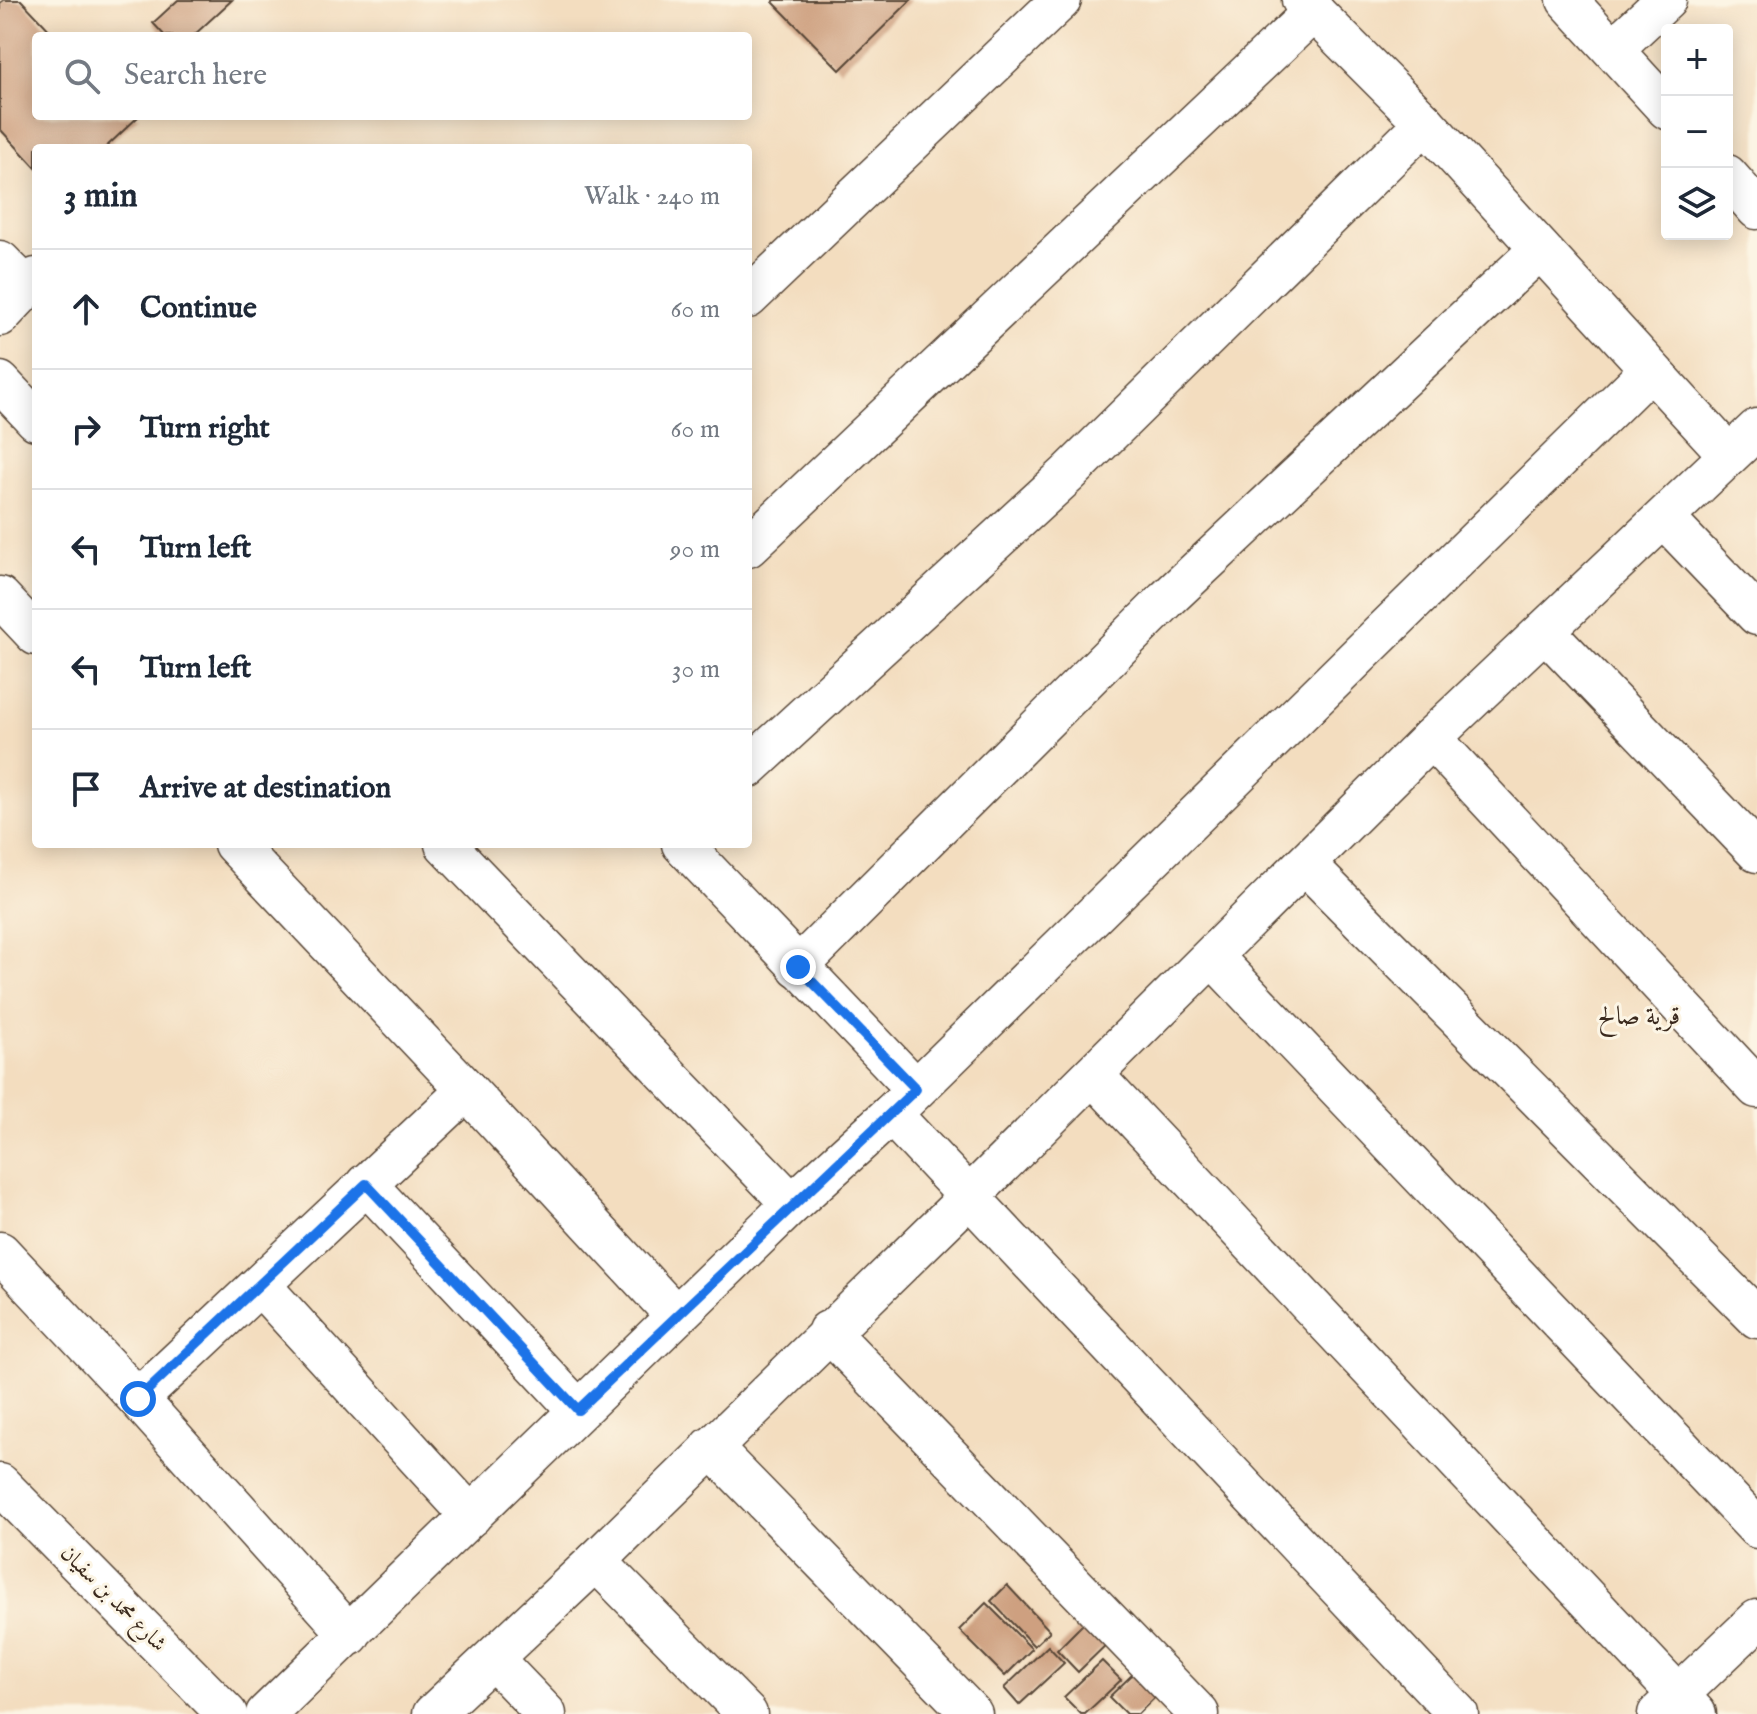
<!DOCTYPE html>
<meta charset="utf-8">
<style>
body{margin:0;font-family:"IM FELL English",Amiri,serif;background:#f6f6f7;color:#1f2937}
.controls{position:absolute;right:24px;top:24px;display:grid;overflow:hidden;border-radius:8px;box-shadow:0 4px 20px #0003}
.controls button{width:72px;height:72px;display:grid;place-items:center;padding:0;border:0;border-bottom:2px solid #e0e1e3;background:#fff;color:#1f2937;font:40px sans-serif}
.stop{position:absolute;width:24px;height:24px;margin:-18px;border:6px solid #1a73e8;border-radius:50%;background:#fff}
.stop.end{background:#1a73e8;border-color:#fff;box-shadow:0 2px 8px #0008}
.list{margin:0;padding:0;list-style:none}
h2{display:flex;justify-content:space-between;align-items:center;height:104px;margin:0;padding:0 32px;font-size:34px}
h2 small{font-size:26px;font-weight:400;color:#747a83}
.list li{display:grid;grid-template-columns:52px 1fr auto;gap:24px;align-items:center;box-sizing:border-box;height:120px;padding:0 32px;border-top:2px solid #e0e1e3}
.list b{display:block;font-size:30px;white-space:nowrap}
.list em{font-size:26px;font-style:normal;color:#747a83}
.icon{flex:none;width:44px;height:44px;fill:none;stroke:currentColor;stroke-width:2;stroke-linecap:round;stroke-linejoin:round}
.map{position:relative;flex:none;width:1757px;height:1714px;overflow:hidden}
.search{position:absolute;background:#fff;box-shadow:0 4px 20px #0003;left:32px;top:32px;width:720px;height:88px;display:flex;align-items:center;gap:20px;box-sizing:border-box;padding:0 28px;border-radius:8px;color:#747a83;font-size:30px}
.panel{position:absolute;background:#fff;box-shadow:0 4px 20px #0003;left:32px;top:144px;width:720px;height:704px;border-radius:8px}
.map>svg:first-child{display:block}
</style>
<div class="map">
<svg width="1757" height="1714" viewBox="0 0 1757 1714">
<rect width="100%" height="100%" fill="#fcf5e5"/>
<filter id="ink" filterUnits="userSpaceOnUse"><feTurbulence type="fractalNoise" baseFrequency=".0125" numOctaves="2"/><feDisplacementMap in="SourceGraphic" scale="16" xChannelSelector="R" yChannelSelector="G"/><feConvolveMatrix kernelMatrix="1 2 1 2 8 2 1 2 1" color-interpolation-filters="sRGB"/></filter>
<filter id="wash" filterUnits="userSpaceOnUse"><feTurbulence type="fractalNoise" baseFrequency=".006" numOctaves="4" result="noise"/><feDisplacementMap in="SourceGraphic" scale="32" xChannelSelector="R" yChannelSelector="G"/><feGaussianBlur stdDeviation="1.8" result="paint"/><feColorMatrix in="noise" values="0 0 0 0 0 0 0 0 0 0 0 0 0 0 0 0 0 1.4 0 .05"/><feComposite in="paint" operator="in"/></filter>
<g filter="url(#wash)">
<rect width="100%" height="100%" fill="#f3ddbf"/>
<g id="blocks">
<g fill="#cea080">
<polygon points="4,0 21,0 55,36 36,36 36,116 139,116 105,148 36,148 36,168 0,129 0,3"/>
<polygon points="178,0 232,0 193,36 165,36 153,23"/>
<polygon points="775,0 911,0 840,70 773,2"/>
<polygon points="1007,1585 1050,1631 1034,1646 991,1601"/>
<polygon points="986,1603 1032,1649 1005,1676 959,1630"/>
<polygon points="1093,1614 1115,1636 1078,1672 1057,1650"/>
<polygon points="1048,1646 1064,1663 1019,1705 1004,1688"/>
<polygon points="1154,1654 1176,1677 1138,1714 1126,1714 1109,1697"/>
<polygon points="1102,1661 1121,1680 1085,1714 1081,1714 1064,1697"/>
</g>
</g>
</g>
<g filter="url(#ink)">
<use href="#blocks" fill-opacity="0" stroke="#574536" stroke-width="2"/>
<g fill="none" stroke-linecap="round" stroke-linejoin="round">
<g stroke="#574536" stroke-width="43">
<g id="minor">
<polyline points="1302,0 1425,123 1729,455"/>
<polyline points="1567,0 1667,109"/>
<polyline points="1613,49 1666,0"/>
<polyline points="1727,175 1757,209"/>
<polyline points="0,261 26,287"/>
<polyline points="748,298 1061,0"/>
<polyline points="0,316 36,278"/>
<polyline points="0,382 36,420"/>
<polyline points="1664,518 1757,615"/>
<polyline points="748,547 1314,11"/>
<polyline points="0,597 36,635"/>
<polyline points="1545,631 1757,852"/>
<polyline points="1431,738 1757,1088"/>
<polyline points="748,768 1068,474 1425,123"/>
<polyline points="234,844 467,1090 676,1316"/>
<polyline points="445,844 792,1204"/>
<polyline points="682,844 916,1089"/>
<polyline points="1305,864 1757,1318"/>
<polyline points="1213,957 1757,1528"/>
<polyline points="798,967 1166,600 1540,249"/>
<polyline points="1093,1075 1696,1714"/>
<polyline points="891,1114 1458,1714"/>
<polyline points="366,1184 578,1410"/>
<polyline points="0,1252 138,1399 350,1635"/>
<polyline points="260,1285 471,1516"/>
<polyline points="828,1331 1199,1714"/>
<polyline points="138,1399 467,1090"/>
<polyline points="711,1447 972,1714"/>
<polyline points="0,1484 227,1714"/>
<polyline points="596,1561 747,1714"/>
<polyline points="493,1659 546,1714"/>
<polyline points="266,1714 792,1204 891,1114 1649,371"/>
<polyline points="433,1714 596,1561 969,1197 1431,738 1757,429"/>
<polyline points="1658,1714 1757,1620"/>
</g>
</g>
<use href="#minor" stroke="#fff" stroke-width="40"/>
</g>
</g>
<g fill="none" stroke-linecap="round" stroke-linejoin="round" filter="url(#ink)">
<polyline stroke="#1a73e8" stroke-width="10" points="138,1399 366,1184 578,1410 916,1089 798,967"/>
</g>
<g text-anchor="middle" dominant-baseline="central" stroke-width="6" stroke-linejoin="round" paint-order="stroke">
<g font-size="22" fill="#3b2a1e" stroke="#fcf5e5">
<text transform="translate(113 1599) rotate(45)">شارع محمد بن سفيان</text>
</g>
<g font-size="26" fill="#3b2a1e" stroke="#fcf5e5">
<text x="1639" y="1016">قرية صالح</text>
</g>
</g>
</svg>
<div class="controls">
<button>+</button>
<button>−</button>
<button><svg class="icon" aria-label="layers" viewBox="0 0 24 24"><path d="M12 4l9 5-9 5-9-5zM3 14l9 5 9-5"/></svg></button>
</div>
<div class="stop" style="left:138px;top:1399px"></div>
<div class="stop end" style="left:798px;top:967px"></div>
<div class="search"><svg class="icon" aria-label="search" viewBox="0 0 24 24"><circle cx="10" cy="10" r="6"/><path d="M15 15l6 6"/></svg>Search here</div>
<section class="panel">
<h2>3 min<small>Walk · 240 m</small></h2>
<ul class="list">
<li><svg class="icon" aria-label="ahead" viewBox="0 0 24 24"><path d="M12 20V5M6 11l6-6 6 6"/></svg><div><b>Continue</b></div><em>60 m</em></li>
<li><svg class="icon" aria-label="right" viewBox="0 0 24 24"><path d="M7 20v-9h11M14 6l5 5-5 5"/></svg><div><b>Turn right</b></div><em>60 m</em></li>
<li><svg class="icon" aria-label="left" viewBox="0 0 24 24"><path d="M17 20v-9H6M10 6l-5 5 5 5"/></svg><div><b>Turn left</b></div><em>90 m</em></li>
<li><svg class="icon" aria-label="left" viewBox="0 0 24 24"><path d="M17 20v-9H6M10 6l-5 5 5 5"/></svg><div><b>Turn left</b></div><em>30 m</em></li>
<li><svg class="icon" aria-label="arrive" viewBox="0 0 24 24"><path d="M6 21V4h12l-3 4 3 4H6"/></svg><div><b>Arrive at destination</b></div></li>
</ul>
</section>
</div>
